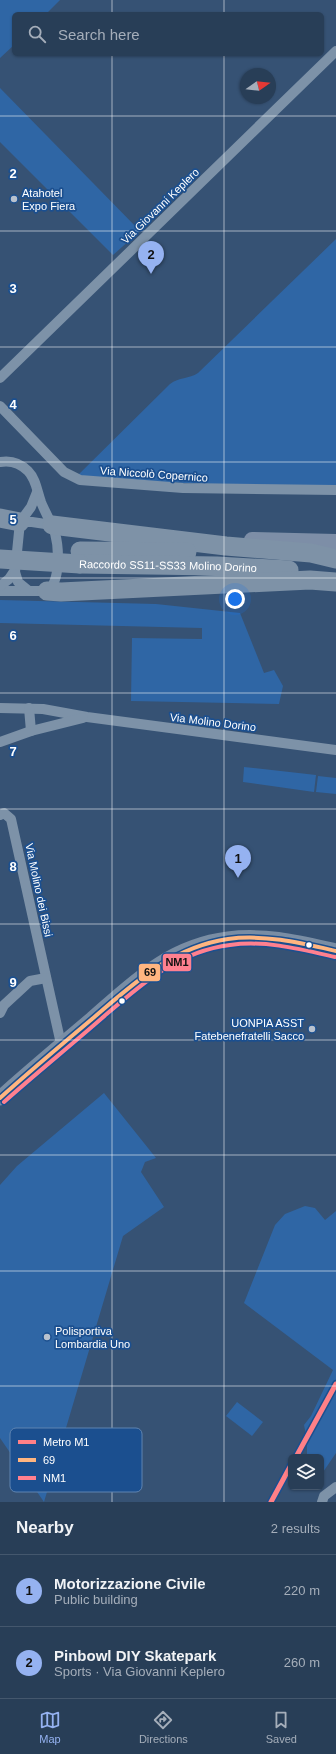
<!DOCTYPE html>
<meta charset="utf-8">
<style>
body{margin:0;font-family:Arial,sans-serif;background:#344961;color:#f1f3f6}
.controls{position:absolute;right:12px;bottom:12px;display:grid;overflow:hidden;border-radius:6px;box-shadow:0 1px 3px #0004}
.controls button{width:36px;height:36px;display:grid;place-items:center;padding:0;border:0;border-bottom:1px solid #44576d;background:#283e57;color:#f1f3f6;font:20px sans-serif}
.compass{position:absolute;left:240px;top:68px;width:36px;height:36px;border-radius:50%;background:#283e57;box-shadow:0 1px 3px #0004;rotate:76deg}
.you{position:absolute;left:235px;top:599px;width:14px;height:14px;margin:-10px;border:3px solid #fff;border-radius:50%;background:#1a73e8;box-shadow:0 0 0 6px #1a73e833}
.badge{display:grid;place-items:center;width:26px;height:26px;border-radius:50%;background:#95b2f1;color:#111;font-size:13px;font-weight:700}
.pin{position:absolute;translate:-50% -33px;filter:drop-shadow(0 1px 2px #0008)}
.pin::after{content:'';position:absolute;top:21px;width:14px;height:12px;background:inherit;clip-path:polygon(0 0,100% 0,50% 100%)}
.list{margin:0;padding:0;list-style:none}
h2{display:flex;justify-content:space-between;align-items:center;height:52px;margin:0;padding:0 16px;font-size:17px}
h2 small{font-size:13px;font-weight:400;color:#a5aeba}
.list li{display:grid;grid-template-columns:26px 1fr auto;gap:12px;align-items:center;box-sizing:border-box;height:72px;padding:0 16px;border-top:1px solid #44576d}
.list b{display:block;font-size:15px;white-space:nowrap}
.list p{margin:0;font-size:13px;white-space:nowrap;color:#a5aeba}
.list em{font-size:13px;font-style:normal;color:#a5aeba}
.icon{flex:none;width:22px;height:22px;fill:none;stroke:currentColor;stroke-width:2;stroke-linecap:round;stroke-linejoin:round}
.map{position:relative;flex:none;width:336px;height:1502px;overflow:hidden}
.search{position:absolute;background:#283e57;box-shadow:0 1px 3px #0004;left:12px;right:12px;top:12px;height:44px;display:flex;align-items:center;gap:10px;box-sizing:border-box;padding:0 14px;border-radius:6px;color:#a5aeba;font-size:15px}
.sheet{height:196px;background:#283e57}
nav{display:flex;justify-content:space-around;align-items:center;box-sizing:border-box;height:56px;border-top:1px solid #44576d;background:#283e57;font-size:11px;color:#a5aeba}
nav a{display:grid;justify-items:center;gap:2px}
nav .on{color:#95b2f1}
.map>svg:first-child{display:block}
</style>
<div class="map">
<svg width="336" height="1502" viewBox="0 0 336 1502">
<rect width="100%" height="100%" fill="#365274"/>
<g fill="#2f66a5">
<polygon points="0,0 60,0 46,14 14,14 14,45 0,58"/>
<polygon points="0,88 140,231 113,255 0,142"/>
<path d="M336,239V490L75,478L170,384C179,377 189,379 198,373Z"/>
<polygon points="0,600 156,604 240,613 264,673 274,670 283,686 279,704 131,701 132,638 202,639 202,628 0,623"/>
<polygon points="244,767 316,775 314,792 243,782"/>
<polygon points="318,776 336,778 336,794 316,792"/>
<polygon points="104,1093 156,1158 145,1162 141,1172 164,1207 123,1236 44,1502 0,1438 0,1185 17,1166"/>
<polygon points="305,1206 315,1208 325,1220 336,1211 336,1453 321,1475 321,1457 307,1457 307,1440 304,1425 311,1416 333,1370 244,1303 275,1225 285,1214"/>
<polygon points="237,1402 263,1422 252,1436 226,1416"/>
</g>
<g fill="none" stroke-linecap="round" stroke-linejoin="round">
<g stroke="#7d92a8" stroke-width="10">
<polyline points="0,378 336,51"/>
<polyline points="0,406 64,472 80,480 183,488 336,490"/>
<path d="M0,462C11,460 20,463 28,471C36,479 37,491 41,502C45,512 51,522 55,533C59,548 61,582 47,591H0"/>
<polyline points="20,522 31,507 37,492"/>
<polyline points="0,586 9,579 15,570"/>
<polyline points="29,591 18,582 15,572 20,522 32,522 52,525"/>
<polyline points="0,708 43,709 87,717 336,750"/>
<polyline points="29,708 31,731"/>
<polyline points="0,742 31,731 83,718"/>
<polyline points="0,815 4,813 11,819 61,1044"/>
<polyline points="0,1013 4,1005 30,981 46,978"/>
<polyline points="322,1502 324,1496 336,1487"/>
</g>
<path stroke="#798da4" stroke-width="15" d="M0,1098C30,1071 61,1045 92,1019C134,982 170,946 228,939C265,934 300,943 336,951"/>
<polyline stroke="#7d8ea7" stroke-width="16" points="252,540 336,542"/>
<g stroke="#7e92a7" stroke-width="19">
<polyline points="0,518 20,522"/>
<polyline points="52,525 226,546 311,553 336,559"/>
<polyline points="80,551 187,552"/>
<path id="s1" d="M80,564L217,566L289,570"/>
<polyline points="47,591 61,592 310,580 336,582"/>
</g>
<polyline stroke="#7e92a7" stroke-width="19" points="0,559 80,564"/>
<g stroke="#1b4f8f" stroke-width="7">
<path id="bus-1" d="M0,1098C30,1071 61,1045 92,1019C133,984 172,947 228,939C264,934 301,943 336,951"/>
</g>
<g stroke="#1b4f8f" stroke-width="7">
<path id="bus-2" d="M4,1102C33,1076 64,1051 94,1025C135,990 173,952 230,945C265,940 300,949 335,957"/>
</g>
<use href="#bus-1" stroke="#ffb580" stroke-width="4"/>
<use href="#bus-2" stroke="#ff808f" stroke-width="4"/>
<g stroke="#1b4f8f" stroke-width="8">
<g id="metro-1">
<polyline points="296,1457 336,1384"/>
<polyline points="271,1502 291,1465"/>
</g>
</g>
<use href="#metro-1" stroke="#ff8087" stroke-width="5"/>
</g>
<path fill="none" stroke="#fff" stroke-width="1" stroke-opacity="0.55" d="M112,0V14M224,0V14M112,54V1502M224,54V1502M0,116H336M0,231H336M0,347H336M0,462H336M0,578H336M0,693H336M0,809H336M0,924H336M0,1040H336M0,1155H336M0,1271H336M0,1386H336"/>
<g fill="#b9c2ce" stroke="#1b4f8f" stroke-width="1.5">
<circle cx="14" cy="199" r="4"/>
<circle cx="312" cy="1029" r="4"/>
<circle cx="47" cy="1337" r="4"/>
</g>
<g fill="#fff" stroke="#1b4f8f" stroke-width="1.5">
<circle cx="309" cy="945" r="3.5"/>
<circle cx="122" cy="1001" r="3.5"/>
</g>
<g text-anchor="middle" dominant-baseline="central" stroke-width="3.5" stroke-linejoin="round" paint-order="stroke">
<g font-size="11" fill="#fff" stroke="#1b4f8f" text-anchor="start">
<text x="22" y="193">Atahotel<tspan x="22" dy="13">Expo Fiera</tspan></text>
<text x="304" y="1023" text-anchor="end">UONPIA ASST<tspan x="304" dy="13">Fatebenefratelli Sacco</tspan></text>
<text x="55" y="1331">Polisportiva<tspan x="55" dy="13">Lombardia Uno</tspan></text>
</g>
<g font-size="11" fill="#fff" stroke="#1b4f8f">
<text transform="translate(160 206) rotate(-44)">Via Giovanni Keplero</text>
<text transform="translate(154 474) rotate(4)">Via Niccolò Copernico</text>
<text stroke="none"><textPath href="#s1" startOffset="88">Raccordo SS11-SS33 Molino Dorino</textPath></text>
<text transform="translate(213 722) rotate(7)">Via Molino Dorino</text>
<text transform="translate(39 890) rotate(78)">Via Molino dei Bissi</text>
</g>
</g>
<rect x="10" y="1428" width="132" height="64" rx="6" fill="#1b4f8f" stroke="#5f84b1" stroke-width="1"/>
<rect x="18" y="1440" width="18" height="4" fill="#ff8087"/>
<rect x="18" y="1458" width="18" height="4" fill="#ffb580"/>
<rect x="18" y="1476" width="18" height="4" fill="#ff808f"/>
<g font-size="11" fill="#fff">
<text x="43" y="1446">Metro M1</text>
<text x="43" y="1464">69</text>
<text x="43" y="1482">NM1</text>
</g>
<g font-size="13" text-anchor="middle" font-weight="bold" fill="#fff" stroke="#1b4f8f" stroke-width="3.5" stroke-linejoin="round" paint-order="stroke">
<text x="13" y="178">2</text>
<text x="13" y="293">3</text>
<text x="13" y="409">4</text>
<text x="13" y="524">5</text>
<text x="13" y="640">6</text>
<text x="13" y="756">7</text>
<text x="13" y="871">8</text>
<text x="13" y="987">9</text>
</g>
<g stroke="#1b4f8f" stroke-width="1.5">
<rect x="162" y="953" width="30" height="19" rx="4" fill="#ff808f"/>
<rect x="138" y="963" width="23" height="19" rx="4" fill="#ffb580"/>
</g>
<g font-size="11" text-anchor="middle" font-weight="bold" fill="#111">
<text x="177" y="966">NM1</text>
<text x="150" y="976">69</text>
</g>
</svg>
<div class="controls">
<button><svg class="icon" aria-label="layers" viewBox="0 0 24 24"><path d="M12 4l9 5-9 5-9-5zM3 14l9 5 9-5"/></svg></button>
</div>
<svg class="compass" viewBox="-18 -18 36 36"><path d="M0-13l5 13h-10z" fill="#e53935"/><path d="M0 13l5-13h-10z" fill="#a5aeba"/></svg>
<div class="you"></div>
<div class="pin badge" style="left:238px;top:878px">1</div>
<div class="pin badge" style="left:151px;top:274px">2</div>
<div class="search"><svg class="icon" aria-label="search" viewBox="0 0 24 24"><circle cx="10" cy="10" r="6"/><path d="M15 15l6 6"/></svg>Search here</div>
</div>
<section class="sheet">
<h2>Nearby<small>2 results</small></h2>
<ul class="list">
<li><span class="badge">1</span><div><b>Motorizzazione Civile</b><p>Public building</p></div><em>220 m</em></li>
<li><span class="badge">2</span><div><b>Pinbowl DIY Skatepark</b><p>Sports · Via Giovanni Keplero</p></div><em>260 m</em></li>
</ul>
</section>
<nav>
<a class="on"><svg class="icon" aria-label="map" viewBox="0 0 24 24"><path d="M3 6l6-2 6 2 6-2v14l-6 2-6-2-6 2zM9 4v14M15 6v14"/></svg>Map</a>
<a><svg class="icon" aria-label="directions" viewBox="0 0 24 24"><path d="M12 3l9 9-9 9-9-9zM9 14v-3h6M13 9l2 2-2 2"/></svg>Directions</a>
<a><svg class="icon" aria-label="saved" viewBox="0 0 24 24"><path d="M7 4h10v16l-5-4-5 4z"/></svg>Saved</a>
</nav>
